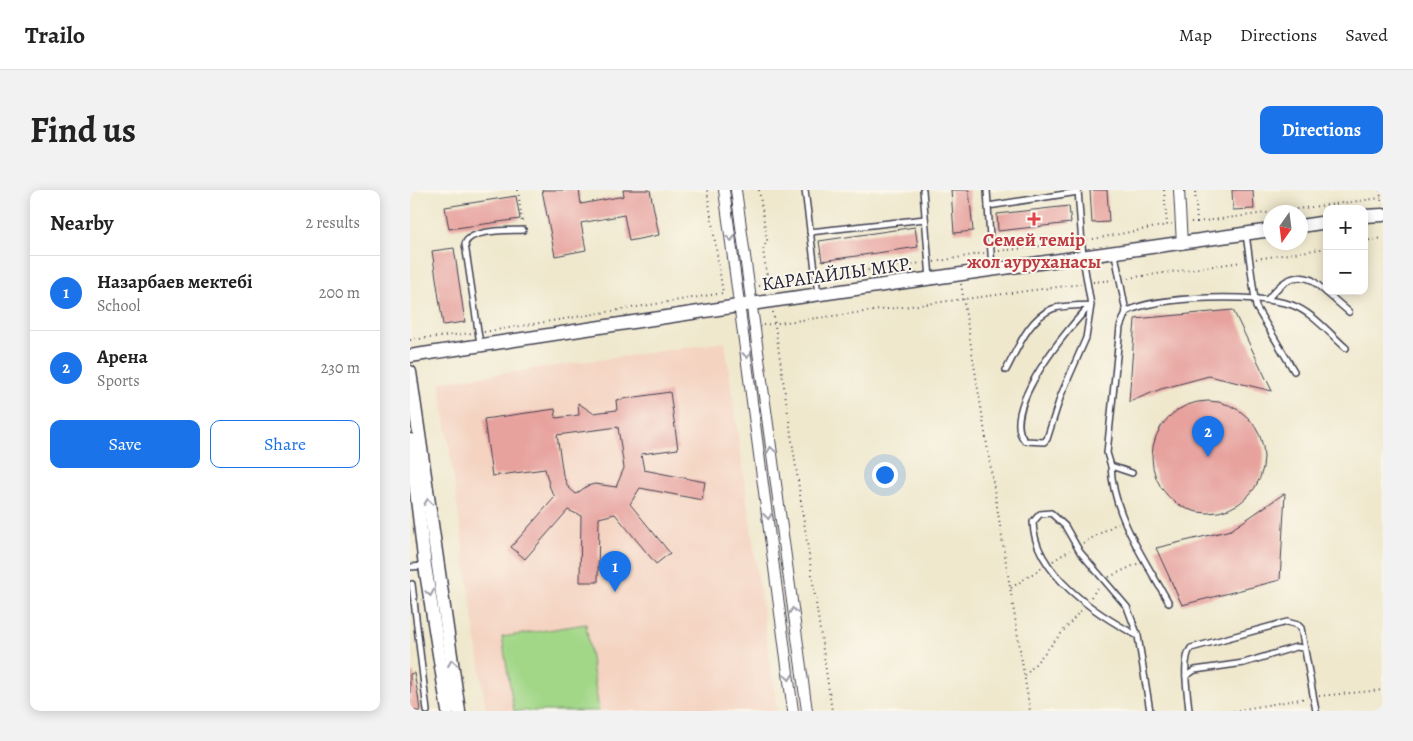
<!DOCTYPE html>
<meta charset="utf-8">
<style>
body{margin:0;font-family:Alegreya,serif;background:#f2f2f2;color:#222}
.controls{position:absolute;right:15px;top:15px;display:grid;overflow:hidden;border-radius:10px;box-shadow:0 2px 12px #0003}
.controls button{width:45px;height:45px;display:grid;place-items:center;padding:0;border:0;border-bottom:1px solid #e0e0e0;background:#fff;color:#222;font:25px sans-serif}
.compass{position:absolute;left:853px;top:15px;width:45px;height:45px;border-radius:50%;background:#fff;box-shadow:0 2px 12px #0003;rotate:194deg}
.you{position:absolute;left:474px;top:284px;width:18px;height:18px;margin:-12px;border:4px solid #fff;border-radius:50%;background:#1a73e8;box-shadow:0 0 0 8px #1a73e833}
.badge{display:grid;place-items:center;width:32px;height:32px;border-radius:50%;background:#1a73e8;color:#fff;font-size:16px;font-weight:700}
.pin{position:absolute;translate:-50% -41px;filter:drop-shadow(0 1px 2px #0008)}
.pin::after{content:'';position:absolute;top:26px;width:18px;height:15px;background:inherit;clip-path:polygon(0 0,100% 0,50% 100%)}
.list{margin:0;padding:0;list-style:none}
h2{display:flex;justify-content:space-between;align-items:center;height:65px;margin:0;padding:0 20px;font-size:21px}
h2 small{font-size:16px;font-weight:400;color:#767676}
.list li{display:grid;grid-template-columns:32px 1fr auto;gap:15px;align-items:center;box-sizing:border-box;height:75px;padding:0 20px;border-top:1px solid #e0e0e0}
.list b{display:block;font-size:19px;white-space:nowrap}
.list p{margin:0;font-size:16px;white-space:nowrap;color:#767676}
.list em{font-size:16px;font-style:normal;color:#767676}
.actions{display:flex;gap:10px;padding:15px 20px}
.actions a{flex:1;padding:11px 0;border:1px solid #1a73e8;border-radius:10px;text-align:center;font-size:18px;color:#1a73e8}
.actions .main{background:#1a73e8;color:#fff}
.map{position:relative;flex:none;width:973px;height:521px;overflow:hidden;border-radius:10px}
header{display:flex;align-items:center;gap:30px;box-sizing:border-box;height:70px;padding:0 25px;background:#fff;border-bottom:1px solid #e0e0e0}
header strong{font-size:24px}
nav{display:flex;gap:28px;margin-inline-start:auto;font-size:18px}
.intro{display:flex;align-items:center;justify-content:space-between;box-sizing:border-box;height:120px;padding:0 30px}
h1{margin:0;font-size:35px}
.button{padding:12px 22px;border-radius:10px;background:#1a73e8;color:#fff;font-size:18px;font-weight:700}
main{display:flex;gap:30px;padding:0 30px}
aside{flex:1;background:#fff;border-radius:10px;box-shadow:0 2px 12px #0003}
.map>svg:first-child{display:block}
</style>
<header>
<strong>Trailo</strong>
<nav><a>Map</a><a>Directions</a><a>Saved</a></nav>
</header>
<div class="intro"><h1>Find us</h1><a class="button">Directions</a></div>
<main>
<aside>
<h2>Nearby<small>2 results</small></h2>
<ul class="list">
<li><span class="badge">1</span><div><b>Назарбаев мектебі</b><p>School</p></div><em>200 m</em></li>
<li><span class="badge">2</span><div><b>Арена</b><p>Sports</p></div><em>230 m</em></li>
</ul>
<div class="actions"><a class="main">Save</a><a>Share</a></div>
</aside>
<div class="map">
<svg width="973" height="521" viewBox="0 0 973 521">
<rect width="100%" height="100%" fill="#fbf7ec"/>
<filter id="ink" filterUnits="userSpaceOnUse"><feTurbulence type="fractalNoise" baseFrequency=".02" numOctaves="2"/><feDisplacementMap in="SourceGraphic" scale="10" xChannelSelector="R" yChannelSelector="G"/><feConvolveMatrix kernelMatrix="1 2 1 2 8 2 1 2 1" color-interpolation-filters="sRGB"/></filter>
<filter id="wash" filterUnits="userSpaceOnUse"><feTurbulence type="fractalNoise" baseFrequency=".0096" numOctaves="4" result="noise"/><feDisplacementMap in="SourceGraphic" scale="20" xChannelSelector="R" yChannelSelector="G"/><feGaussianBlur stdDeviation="1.12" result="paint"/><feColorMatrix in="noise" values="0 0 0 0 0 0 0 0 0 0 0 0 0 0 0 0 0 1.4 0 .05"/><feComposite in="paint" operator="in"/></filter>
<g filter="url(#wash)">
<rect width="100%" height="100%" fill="#efe8cd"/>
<polygon fill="#f4d3c1" points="315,152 367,521 76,521 30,192"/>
<polygon fill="#a2d788" stroke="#627c62" points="176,434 189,521 104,521 92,447"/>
<g id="blocks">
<g fill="#e7a29e" fill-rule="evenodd">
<polygon points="132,0 169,0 171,14 214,6 213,0 240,0 249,45 219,51 214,25 171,33 176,60 145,66"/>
<polygon points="541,0 559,0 563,41 544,43"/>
<polygon points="680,0 697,0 699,32 682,33"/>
<polygon points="822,0 843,0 844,19 823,20"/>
<polygon points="106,6 110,29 39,39 35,17"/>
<polygon points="659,16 661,33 588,41 587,24"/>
<polygon points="505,37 508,57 412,71 409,51"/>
<polygon points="44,58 55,132 33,135 22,61"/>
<polygon points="823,120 862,201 799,186 751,199 719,212 725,129"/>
<path d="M260,202L268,259L231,264L234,280L295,292L292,310L230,298L220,314L260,363L246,374L205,324L189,328L188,392H170L171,326L158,320L115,369L101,357L145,307L140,298L135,279L82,286L74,229L145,219L146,228L169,225L168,213L183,223L207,220L206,210ZM208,237L214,278L206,297L185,294L177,296L166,304L158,297L153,285L147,245Z"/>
<circle cx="798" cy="267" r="56"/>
<polygon points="875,303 870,390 772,415 746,358 821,340"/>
<polygon points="4,483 8,505 10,521 0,521 0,484"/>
</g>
</g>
</g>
<g filter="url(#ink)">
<use href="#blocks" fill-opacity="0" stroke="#414051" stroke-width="1"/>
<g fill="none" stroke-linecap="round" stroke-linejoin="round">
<g stroke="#414051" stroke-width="8">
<g id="service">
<polyline points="395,0 408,104"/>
<polyline points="513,0 520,89"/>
<polyline points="577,0 582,79"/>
<path d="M668,0L673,68L681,115L676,148L651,205L637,249L634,252L615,251C588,222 659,136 681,115"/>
<polyline points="578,16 668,2"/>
<polyline points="400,42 515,29"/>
<polyline points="836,44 846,117 884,181"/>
<polyline points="705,64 716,122"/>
<path d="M857,110C869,95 882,81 902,90L939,122"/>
<path d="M70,154L55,54C60,39 98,41 113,40"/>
<path d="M596,180C607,160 618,129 642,119C653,115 668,116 680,115"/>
<path d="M701,276C703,326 735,370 759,413"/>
<path d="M722,283L701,276L697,263L710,137L716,122C745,105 851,104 882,115C902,122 920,144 936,158"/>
<polyline points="0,377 14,376"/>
<polyline points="2,394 17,521"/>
<path d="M728,446C688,425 624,384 623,332L630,324L641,323L655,336L670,362L717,417L728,446L740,521"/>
<polyline points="776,486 785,480 834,473 886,457 893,458"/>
<path d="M779,521C778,505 771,470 781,458L877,432L888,435L891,438L906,521"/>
</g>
</g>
<g stroke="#414051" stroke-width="12">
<g id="minor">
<polyline points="314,0 383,521"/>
<polyline points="326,0 397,521"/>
<polyline points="769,0 772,54"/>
</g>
</g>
<g stroke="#414051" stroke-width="15">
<g id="tertiary">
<polyline points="954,26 973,25"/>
<polyline points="891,36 917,32"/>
<polyline points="0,166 361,111 861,40"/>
<polyline points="0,182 49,521"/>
<polyline points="0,250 15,376 38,521"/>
</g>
</g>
<g stroke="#414051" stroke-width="2" stroke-dasharray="1 4" stroke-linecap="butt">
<polyline points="108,0 112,32"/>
<polyline points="349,0 357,50 353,60 359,100"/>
<polyline points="754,0 757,35"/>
<polyline points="970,0 972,15"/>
<polyline points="781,32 787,32 785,0"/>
<polyline points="787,32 971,8"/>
<polyline points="678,50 762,34"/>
<polyline points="954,51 973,48"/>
<polyline points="589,61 666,52"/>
<polyline points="846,69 917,58"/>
<polyline points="524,72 574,63"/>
<polyline points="413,86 512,73"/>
<polyline points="718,88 832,72"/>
<polyline points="683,92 703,90"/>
<polyline points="551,94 620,521"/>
<polyline points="349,96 398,88"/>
<polyline points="363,122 422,521"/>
<polyline points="353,135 671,94"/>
<polyline points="74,142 313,103 297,0"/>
<polyline points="0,150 62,143"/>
<polyline points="673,353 708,333"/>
<polyline points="643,371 660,360"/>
<polyline points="699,387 729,373"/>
<polyline points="601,398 633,377"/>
<polyline points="681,407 690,395"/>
<polyline points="615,486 672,419"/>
<polyline points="909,506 973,500"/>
<polyline points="823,521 897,508"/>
</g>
<use href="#service" stroke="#fff" stroke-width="5"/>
<use href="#minor" stroke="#fff" stroke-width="10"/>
<use href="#tertiary" stroke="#fff" stroke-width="12"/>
</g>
<defs><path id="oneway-chevron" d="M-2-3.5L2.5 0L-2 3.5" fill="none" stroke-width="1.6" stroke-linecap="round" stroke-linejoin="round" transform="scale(1.25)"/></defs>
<g stroke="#9c9ca7">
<use href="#oneway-chevron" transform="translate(321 48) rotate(82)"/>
<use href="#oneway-chevron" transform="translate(337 165) rotate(83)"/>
<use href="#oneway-chevron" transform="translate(361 260) rotate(-98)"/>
<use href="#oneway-chevron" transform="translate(18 312) rotate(-98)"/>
<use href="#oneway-chevron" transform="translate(358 326) rotate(83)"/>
<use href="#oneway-chevron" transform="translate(20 403) rotate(81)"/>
<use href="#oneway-chevron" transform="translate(383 421) rotate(-98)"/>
<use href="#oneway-chevron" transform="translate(42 473) rotate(-99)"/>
<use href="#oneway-chevron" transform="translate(379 487) rotate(83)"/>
</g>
</g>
<path fill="#e0444e" stroke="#fbf7ec" stroke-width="2" d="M621.5 21.5h5v5h5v5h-5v5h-5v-5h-5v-5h5z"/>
<g text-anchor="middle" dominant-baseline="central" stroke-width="4" stroke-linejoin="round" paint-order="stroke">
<g font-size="19" font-weight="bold" fill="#be3a42" stroke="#fbf7ec">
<text x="624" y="50">Семей темір<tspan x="624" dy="22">жол ауруханасы</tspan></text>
</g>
<g font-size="19" fill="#22223b" stroke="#fbf7ec">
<text transform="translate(427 84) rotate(-8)">КАРАГАЙЛЫ МКР.</text>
</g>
</g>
</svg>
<div class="controls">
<button>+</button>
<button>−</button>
</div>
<svg class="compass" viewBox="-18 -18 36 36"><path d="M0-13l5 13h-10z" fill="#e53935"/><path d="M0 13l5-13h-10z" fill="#767676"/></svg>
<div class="you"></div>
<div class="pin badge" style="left:205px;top:402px">1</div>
<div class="pin badge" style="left:798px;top:267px">2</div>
</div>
</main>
